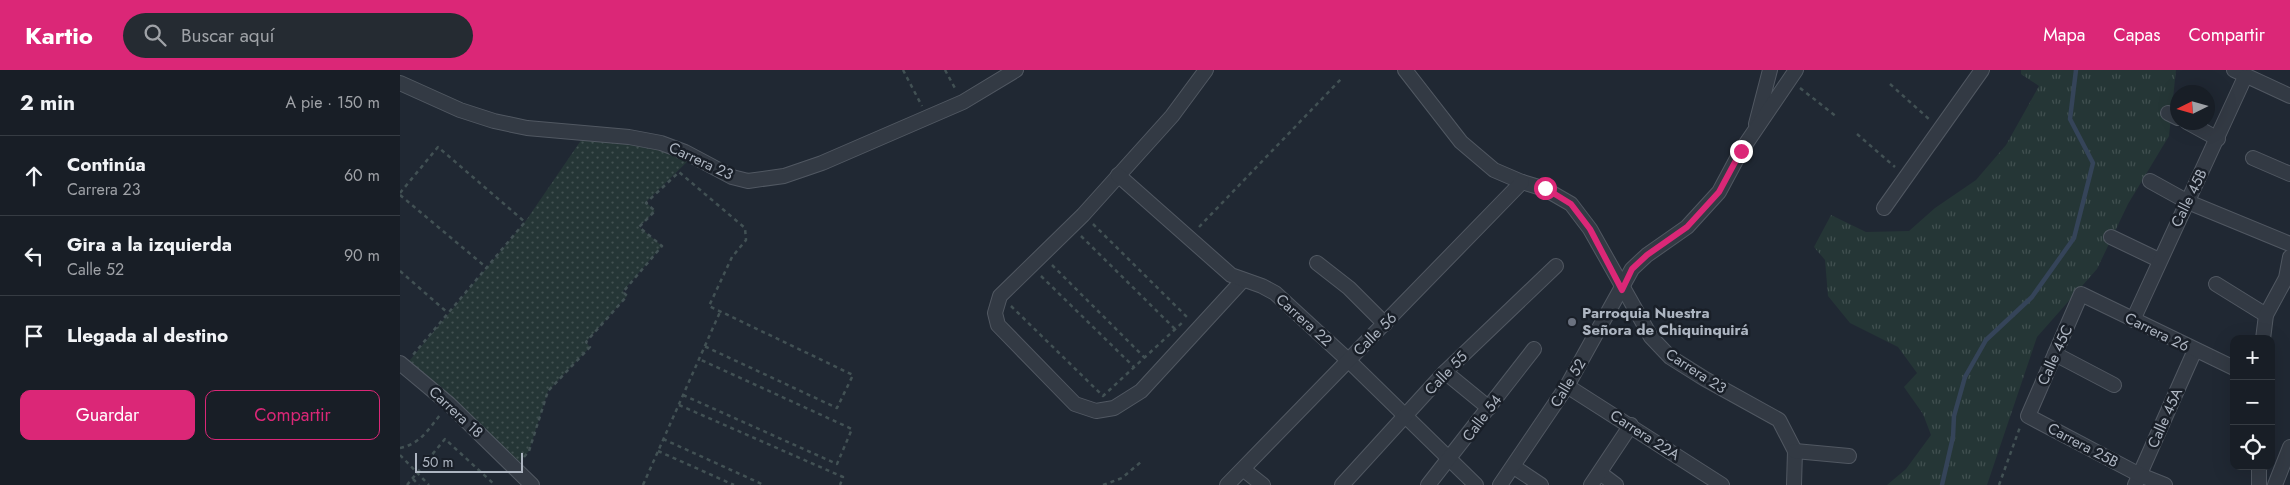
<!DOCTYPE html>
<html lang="es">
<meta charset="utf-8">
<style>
body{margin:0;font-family:Jost,sans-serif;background:#252b32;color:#f1f3f6}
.controls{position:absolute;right:15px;bottom:15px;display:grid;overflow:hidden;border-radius:10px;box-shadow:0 5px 20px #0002}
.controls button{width:45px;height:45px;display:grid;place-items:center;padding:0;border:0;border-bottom:1px solid #363c43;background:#181e26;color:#f1f3f6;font:25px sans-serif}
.compass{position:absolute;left:1770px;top:15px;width:45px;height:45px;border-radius:50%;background:#181e26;box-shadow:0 5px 20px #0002;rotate:265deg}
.scale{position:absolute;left:15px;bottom:12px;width:108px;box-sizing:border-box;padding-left:5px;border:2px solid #adb5c1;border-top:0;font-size:14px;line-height:18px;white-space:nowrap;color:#adb5c1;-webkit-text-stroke:4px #191f28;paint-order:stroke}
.stop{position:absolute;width:15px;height:15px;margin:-11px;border:4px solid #db2777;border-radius:50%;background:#fff}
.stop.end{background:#db2777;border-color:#fff;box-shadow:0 1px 5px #0008}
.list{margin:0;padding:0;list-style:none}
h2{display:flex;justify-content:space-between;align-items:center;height:65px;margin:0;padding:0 20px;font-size:21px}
h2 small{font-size:16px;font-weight:400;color:#9fa2a7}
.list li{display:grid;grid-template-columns:32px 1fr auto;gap:15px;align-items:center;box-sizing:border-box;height:80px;padding:0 20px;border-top:1px solid #363c43}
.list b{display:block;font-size:19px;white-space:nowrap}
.list p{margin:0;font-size:16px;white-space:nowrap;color:#9fa2a7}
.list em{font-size:16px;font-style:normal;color:#9fa2a7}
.actions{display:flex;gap:10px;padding:15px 20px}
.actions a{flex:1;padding:11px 0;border:1px solid #db2777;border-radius:10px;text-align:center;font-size:18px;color:#db2777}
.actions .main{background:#db2777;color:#fff}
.icon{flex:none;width:28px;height:28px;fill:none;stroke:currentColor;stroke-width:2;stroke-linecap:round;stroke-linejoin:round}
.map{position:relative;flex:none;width:1890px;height:415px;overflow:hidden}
header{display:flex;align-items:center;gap:30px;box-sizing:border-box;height:70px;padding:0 25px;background:#db2777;color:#fff}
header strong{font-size:24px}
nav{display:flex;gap:28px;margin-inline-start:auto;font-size:18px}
.search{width:350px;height:45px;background:#252b32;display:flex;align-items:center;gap:12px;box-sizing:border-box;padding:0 18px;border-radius:28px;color:#9fa2a7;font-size:19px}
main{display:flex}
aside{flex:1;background:#181e26}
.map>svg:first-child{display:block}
</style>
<header>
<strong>Kartio</strong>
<div class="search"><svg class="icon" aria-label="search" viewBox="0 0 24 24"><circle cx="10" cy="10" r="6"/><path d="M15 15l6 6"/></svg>Buscar aquí</div>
<nav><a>Mapa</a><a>Capas</a><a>Compartir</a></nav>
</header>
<main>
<aside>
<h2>2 min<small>A pie · 150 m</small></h2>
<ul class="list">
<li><svg class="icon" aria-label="ahead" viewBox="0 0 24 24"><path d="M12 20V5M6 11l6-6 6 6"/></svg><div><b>Continúa</b><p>Carrera 23</p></div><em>60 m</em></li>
<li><svg class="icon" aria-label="left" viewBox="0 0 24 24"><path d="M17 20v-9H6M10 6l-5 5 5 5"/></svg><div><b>Gira a la izquierda</b><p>Calle 52</p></div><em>90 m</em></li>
<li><svg class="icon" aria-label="arrive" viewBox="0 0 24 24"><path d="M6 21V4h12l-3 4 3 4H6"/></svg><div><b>Llegada al destino</b></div></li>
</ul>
<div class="actions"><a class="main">Guardar</a><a>Compartir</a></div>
</aside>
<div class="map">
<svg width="1890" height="415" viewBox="0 0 1890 415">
<defs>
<pattern id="grass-tufts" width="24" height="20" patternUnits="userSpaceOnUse" patternTransform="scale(1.25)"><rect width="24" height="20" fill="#253636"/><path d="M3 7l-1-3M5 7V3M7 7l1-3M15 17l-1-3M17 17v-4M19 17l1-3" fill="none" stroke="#425151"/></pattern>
<pattern id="park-dots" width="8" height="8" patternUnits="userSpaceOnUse" patternTransform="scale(1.25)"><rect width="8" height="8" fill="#253636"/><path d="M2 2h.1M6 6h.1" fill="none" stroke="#425151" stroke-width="1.8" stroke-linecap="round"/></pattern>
</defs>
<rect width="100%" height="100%" fill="#202833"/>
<polygon fill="url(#grass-tufts)" points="1621,0 1776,0 1769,66 1728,134 1697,199 1637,267 1587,415 1487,415 1506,399 1531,365 1523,344 1504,317 1517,303 1498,277 1450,253 1428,226 1425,190 1414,177 1431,145 1466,162 1509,161 1535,138 1576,110 1606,75 1639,16 1621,4"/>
<polygon fill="url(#park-dots)" points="186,63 293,86 246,132 255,141 239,157 262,176 223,221 227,226 186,272 190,277 148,321 129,381 114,398 5,296 125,152"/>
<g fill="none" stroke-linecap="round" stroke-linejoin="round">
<polyline stroke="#354459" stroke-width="4.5" points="1542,415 1553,367 1554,346 1565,307 1586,270 1632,227 1674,168 1693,93 1670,49 1676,0"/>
<g stroke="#515862" stroke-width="16">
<g id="minor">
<polyline points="806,0 772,46 683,145 600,226 595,243 598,255 675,334 696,341 714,338 741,321 843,210"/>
<polyline points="1005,0 1061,72 1094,100 1122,112 1145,119 1171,134 1190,159 1251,267 1270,287 1305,309 1379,350 1395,381 1394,415"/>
<polyline points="1834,0 1890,26"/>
<polyline points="0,13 60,40 94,51 127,58 229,67 261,73 285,82 332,107 348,111 384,106 422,93 563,32 616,0"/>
<polyline points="1768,43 1778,48"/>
<polyline points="1787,52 1818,69"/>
<polyline points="1356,54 1370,0"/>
<polyline points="1853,88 1890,104"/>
<polyline points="718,105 831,205 862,216 875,223 948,290 1076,415"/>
<polyline points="1750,111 1788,132 1890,174"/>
<polyline points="1484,138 1582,0"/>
<polyline points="1711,167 1759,190"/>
<polyline points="917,193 949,218 985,254"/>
<polyline points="1816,214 1866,245"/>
<polyline points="1733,250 1845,7"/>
<polyline points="1863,269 1866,245 1886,208 1890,187"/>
<polyline points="1655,284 1714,315"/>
<polyline points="0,293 49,334 132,415"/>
<polyline points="1045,302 1089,338"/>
<polyline points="1167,316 1322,415"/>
<polyline points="1395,381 1449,386"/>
<polyline points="1859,396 1859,415"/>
<polyline points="1114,397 1141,415"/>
<polyline points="844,400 863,415"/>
<polyline points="1200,403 1216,415"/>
<polyline points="827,415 1122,112"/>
<polyline points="942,415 1045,302 1156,196"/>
<polyline points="1028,415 1134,279"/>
<polyline points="1100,415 1167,316 1232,199 1247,185 1287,157 1319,122 1341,81 1396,0"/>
<polyline points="1191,415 1231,355"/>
<polyline points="1735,415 1795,280"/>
<polyline points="1765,415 1740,405 1628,346 1681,224 1834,298"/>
<polyline points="1875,415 1890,377"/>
</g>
</g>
<g stroke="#425154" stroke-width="2.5" stroke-dasharray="4 4" stroke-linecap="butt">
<polyline points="503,0 522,36"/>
<polyline points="545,0 556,20"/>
<polyline points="1490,14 1530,50"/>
<polyline points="1400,18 1437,47"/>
<polyline points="1457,64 1495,97"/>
<polyline points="0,123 38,77 125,152 12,286"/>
<polyline points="0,125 87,198"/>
<polyline points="693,154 788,248"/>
<polyline points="799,157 942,8"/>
<polyline points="681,166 775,259"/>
<polyline points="652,195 744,287"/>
<polyline points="0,201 48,243"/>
<polyline points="641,206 734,297"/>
<polyline points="611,236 703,326 784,251"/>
<polyline points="283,325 437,394 452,359 299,289"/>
<polyline points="279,335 443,407 440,415"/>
<polyline points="263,369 364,415"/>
<path d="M0,378C20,374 28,360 40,345"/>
<polyline points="258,381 334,415"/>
<polyline points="0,385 29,415"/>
<polyline points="124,387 129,381 148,321 190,277 186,272 227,226 223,222 262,176 239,157 255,141 246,133 279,102 345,158 346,170 332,187 309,236 453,305 437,338 304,276"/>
<polyline points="13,409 19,415"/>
<polyline points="7,415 45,369 95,415"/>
<polyline points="243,415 320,242"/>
<polyline points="703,415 722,408 742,391"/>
<polyline points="1599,415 1620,357"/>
</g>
<use href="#minor" stroke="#333a44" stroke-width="14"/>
</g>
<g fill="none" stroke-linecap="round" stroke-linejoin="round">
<polyline stroke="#db2777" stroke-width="6" points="1145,118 1171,134 1190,159 1222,220 1232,199 1247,185 1287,157 1319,122 1341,81"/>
</g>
<circle fill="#6b7280" stroke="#191f28" stroke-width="2" cx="1172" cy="252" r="5"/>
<g text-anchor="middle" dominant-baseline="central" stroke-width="5" stroke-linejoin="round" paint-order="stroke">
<g font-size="15" fill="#adb5c1" stroke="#191f28">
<text transform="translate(301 91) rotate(25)">Carrera 23</text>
<text transform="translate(1789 128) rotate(-64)">Calle 45B</text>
<text transform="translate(904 250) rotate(42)">Carrera 22</text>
<text transform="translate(1757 262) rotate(26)">Carrera 26</text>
<text transform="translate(975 264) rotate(-45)">Calle 56</text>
<text transform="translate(1655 285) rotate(-66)">Calle 45C</text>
<text transform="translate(1296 301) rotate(33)">Carrera 23</text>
<text transform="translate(1046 303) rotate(-46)">Calle 55</text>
<text transform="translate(1168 313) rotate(-59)">Calle 52</text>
<text transform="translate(56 342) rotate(43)">Carrera 18</text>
<text transform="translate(1082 348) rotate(-53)">Calle 54</text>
<text transform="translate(1765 348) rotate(-66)">Calle 45A</text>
<text transform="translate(1245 365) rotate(33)">Carrera 22A</text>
<text transform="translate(1683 375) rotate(28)">Carrera 25B</text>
</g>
<g font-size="15" font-weight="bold" fill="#adb5c1" stroke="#191f28" text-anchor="start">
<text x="1182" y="243">Parroquia Nuestra<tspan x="1182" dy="17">Señora de Chiquinquirá</tspan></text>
</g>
</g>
</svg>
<div class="controls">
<button>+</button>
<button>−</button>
<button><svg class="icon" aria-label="locate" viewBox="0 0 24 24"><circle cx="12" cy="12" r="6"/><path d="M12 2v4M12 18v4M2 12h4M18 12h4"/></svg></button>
</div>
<svg class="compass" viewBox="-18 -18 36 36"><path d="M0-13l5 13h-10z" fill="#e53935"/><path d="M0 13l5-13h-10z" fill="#9fa2a7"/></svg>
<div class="scale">50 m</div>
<div class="stop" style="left:1145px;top:118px"></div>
<div class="stop end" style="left:1341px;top:81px"></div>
</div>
</main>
